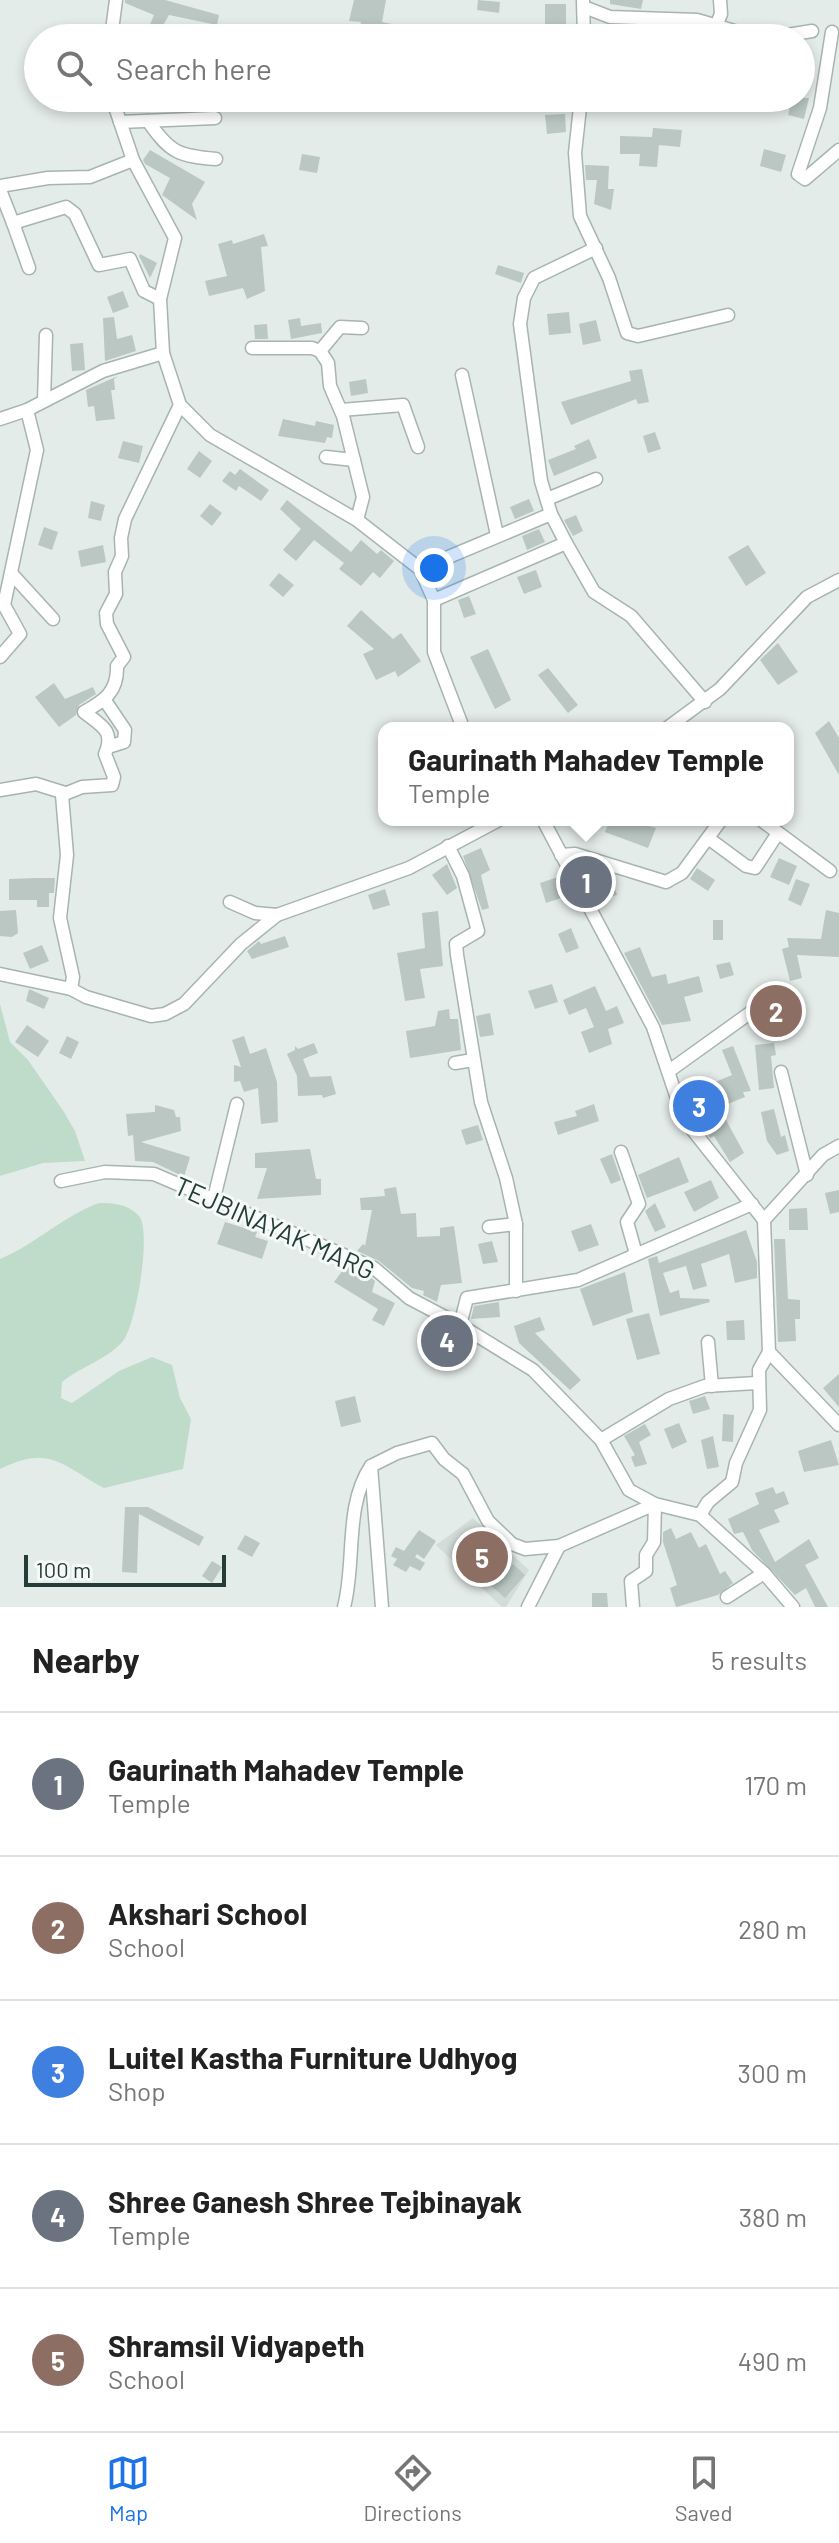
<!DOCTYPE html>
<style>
body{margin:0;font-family:Barlow,sans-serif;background:#f2f2f2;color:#222}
.scale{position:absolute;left:24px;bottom:20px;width:202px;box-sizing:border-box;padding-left:8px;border:4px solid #253d39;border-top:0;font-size:22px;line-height:28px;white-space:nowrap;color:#253d39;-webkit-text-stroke:6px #f5f9f7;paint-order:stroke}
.you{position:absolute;left:434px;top:568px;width:28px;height:28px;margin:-20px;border:6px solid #fff;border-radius:50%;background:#1a73e8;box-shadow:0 0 0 12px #1a73e833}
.badge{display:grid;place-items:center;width:52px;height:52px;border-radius:50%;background:#1a73e8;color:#fff;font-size:26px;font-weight:700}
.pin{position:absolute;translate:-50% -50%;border:4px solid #fff;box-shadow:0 2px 8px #0006}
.popup{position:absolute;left:378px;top:722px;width:416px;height:104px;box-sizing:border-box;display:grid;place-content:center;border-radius:16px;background:#fff;filter:drop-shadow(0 2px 6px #0005);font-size:26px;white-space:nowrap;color:#767676}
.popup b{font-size:30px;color:#222}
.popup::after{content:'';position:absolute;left:50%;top:100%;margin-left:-16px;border:16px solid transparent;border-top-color:#fff}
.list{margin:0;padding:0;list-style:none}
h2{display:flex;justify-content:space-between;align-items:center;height:104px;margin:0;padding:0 32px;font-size:34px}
h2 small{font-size:26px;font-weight:400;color:#767676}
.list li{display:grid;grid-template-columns:52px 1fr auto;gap:24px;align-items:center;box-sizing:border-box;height:144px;padding:0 32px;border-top:2px solid #e0e0e0}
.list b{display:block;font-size:30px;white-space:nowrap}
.list p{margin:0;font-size:26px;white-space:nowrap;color:#767676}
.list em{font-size:26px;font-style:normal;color:#767676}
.icon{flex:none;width:44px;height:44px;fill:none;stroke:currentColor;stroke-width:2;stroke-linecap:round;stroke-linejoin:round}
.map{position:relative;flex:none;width:839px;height:1607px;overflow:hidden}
.search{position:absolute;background:#fff;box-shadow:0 4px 12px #0003;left:24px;right:24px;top:24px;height:88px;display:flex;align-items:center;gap:20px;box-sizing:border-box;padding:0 28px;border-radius:44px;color:#767676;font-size:30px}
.sheet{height:824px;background:#fff}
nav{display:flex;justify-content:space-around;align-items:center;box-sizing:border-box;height:112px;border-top:2px solid #e0e0e0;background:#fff;font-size:22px;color:#767676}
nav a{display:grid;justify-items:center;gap:4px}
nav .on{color:#1a73e8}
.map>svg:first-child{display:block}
</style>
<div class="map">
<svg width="839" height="1607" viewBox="0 0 839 1607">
<rect width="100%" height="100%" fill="#e4ecea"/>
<polygon fill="#d2dcd9" points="473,1518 529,1570 506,1607 502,1607 436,1545"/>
<g fill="#bfdcca">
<polygon points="0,1004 10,1042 28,1060 64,1112 75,1131 85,1161 43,1163 0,1176"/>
<path d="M99,1203C114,1203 128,1204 139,1216C152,1231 136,1325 123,1341C108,1359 80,1367 62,1382L61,1398L72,1403L119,1371L152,1357L172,1365L180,1398L191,1419L183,1469L104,1488C61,1465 50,1444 0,1469V1259C36,1244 63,1216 99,1203Z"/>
</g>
<g fill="#bac7c3">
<polygon points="125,0 165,0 219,15 217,25 169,15 158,34 148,29 154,15 125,3"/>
<polygon points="354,0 386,0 382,22 392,24 390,38 358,38 361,22 349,21"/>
<polygon points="478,0 500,2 499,13 477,10"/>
<polygon points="610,0 643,0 641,9 610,4"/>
<polygon points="545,4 566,4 566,38 523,35 523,25 545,25"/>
<polygon points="792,98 809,98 804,119 788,115"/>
<polygon points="565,114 566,132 547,134 545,115"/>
<polygon points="653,128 682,130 680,147 659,145 657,167 639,166 640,154 620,154 620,136 652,137"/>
<polygon points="764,149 786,155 781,172 760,166"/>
<polygon points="150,150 205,182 192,204 197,220 162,195 170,178 145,164 143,160"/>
<polygon points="302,154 320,157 317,173 299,170"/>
<polygon points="585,165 609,166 608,189 614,189 611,210 594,204 597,180 586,180"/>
<polygon points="264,234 268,246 261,247 265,291 247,299 243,288 209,296 205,281 227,276 218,244 232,240 233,244"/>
<polygon points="140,254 157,263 150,278 139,256"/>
<polygon points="498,265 524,273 521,283 495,274"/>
<polygon points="123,291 129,307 113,313 107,297"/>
<polygon points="569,312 571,333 549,335 547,314"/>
<polygon points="114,317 117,339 132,335 136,351 105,361 103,318"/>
<polygon points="300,318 301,326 321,323 322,333 291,339 288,320"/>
<polygon points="596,320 601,341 583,345 579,324"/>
<polygon points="267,324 268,339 255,339 254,325"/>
<polygon points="83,343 85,370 72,371 70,344"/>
<polygon points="642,369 649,402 638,404 636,399 571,425 561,402 631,381 629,371"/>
<polygon points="118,376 114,379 115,390 111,390 115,419 96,421 94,406 88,407 86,390"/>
<polygon points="366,379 368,393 351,396 349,382"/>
<polygon points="283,419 315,426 316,421 334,425 332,438 327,437 325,443 278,436"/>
<polygon points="655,432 661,449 648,453 643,436"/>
<polygon points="589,439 597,458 554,476 548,460 576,449 574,446"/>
<polygon points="123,441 143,446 139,463 118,458"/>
<polygon points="199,451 212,461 200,478 187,469"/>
<polygon points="240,469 269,490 261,501 239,486 236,491 222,481 230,471 235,475"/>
<polygon points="529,499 534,511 515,519 510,507"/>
<polygon points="287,500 351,552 361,540 377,554 381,550 394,561 380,578 373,572 361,586 339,569 344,563 314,540 296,561 283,550 301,529 280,509"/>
<polygon points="91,501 105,505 101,521 88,518"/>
<polygon points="210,504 222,513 212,526 200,516"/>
<polygon points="576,515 583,531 573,536 564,520"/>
<polygon points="44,527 58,532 52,550 38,545"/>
<polygon points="539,529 545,542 527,550 522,536"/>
<polygon points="103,545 106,562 81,567 78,551"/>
<polygon points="748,545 766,573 746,586 728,557"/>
<polygon points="536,570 542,587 524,594 517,577"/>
<polygon points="279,573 294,585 283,597 269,585"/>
<polygon points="469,596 476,614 464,618 458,600"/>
<polygon points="361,610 393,639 401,633 421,661 398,677 395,671 376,680 363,654 374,649 347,626"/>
<polygon points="778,643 798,672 778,685 760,660"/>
<polygon points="488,649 511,700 495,709 470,657"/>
<polygon points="548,668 578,705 568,713 538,675"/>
<polygon points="54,683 65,699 93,687 96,694 79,705 76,715 59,727 35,697"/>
<polygon points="829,721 839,738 839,775 815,733"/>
<polygon points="610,820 628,820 656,828 648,848 605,832"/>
<polygon points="481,848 490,870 481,875 489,908 482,910 463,856"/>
<polygon points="779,858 797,866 789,885 770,877"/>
<polygon points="447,864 457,888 447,895 432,875"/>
<polygon points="697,868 715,880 708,891 690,879"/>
<polygon points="595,871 610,874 617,895 603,898"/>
<polygon points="558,877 564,897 546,903 540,883"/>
<polygon points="37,878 55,878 54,893 49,893 49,907 37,907 37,900 9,900 9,879"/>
<polygon points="796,879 810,884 801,906 788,900"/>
<polygon points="385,889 390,905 373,910 368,895"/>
<polygon points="16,910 18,933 12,937 0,936 0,911"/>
<polygon points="826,910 839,913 839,957 797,955 802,978 790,981 782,949 789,947 787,938 821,939"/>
<polygon points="438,911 443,966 420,969 425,998 405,1001 397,953 425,948 422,913"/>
<rect x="713" y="920" width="10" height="20"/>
<polygon points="571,928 579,948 566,953 558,934"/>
<polygon points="285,936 289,947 252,959 247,951 259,941 261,944"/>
<polygon points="42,945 49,961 30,969 23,953"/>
<polygon points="640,947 652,977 666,974 668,984 699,976 703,992 684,997 691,1021 662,1025 624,953"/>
<polygon points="730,962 734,975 720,979 716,965"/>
<polygon points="552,984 558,1002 535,1009 528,991"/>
<polygon points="595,986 606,1011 617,1006 624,1023 608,1029 612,1044 589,1053 581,1032 594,1027 586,1008 569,1015 563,1000"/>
<polygon points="29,989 49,998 44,1009 26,1001"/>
<polygon points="449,1009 450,1019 458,1019 461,1050 410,1058 406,1031 435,1026 438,1011"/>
<polygon points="490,1013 494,1035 480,1037 476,1016"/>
<polygon points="27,1025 49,1041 38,1057 15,1042"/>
<polygon points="67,1036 79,1042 71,1059 59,1053"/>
<polygon points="244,1036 250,1054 266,1048 277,1082 278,1122 261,1124 258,1088 244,1092 240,1081 234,1082 234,1065 241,1067 232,1040"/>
<polygon points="314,1043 318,1053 303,1059 310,1077 331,1076 336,1094 323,1098 322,1095 298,1096 297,1076 287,1054 295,1050 295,1046 298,1049"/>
<polygon points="774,1043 776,1055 771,1056 774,1088 759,1090 755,1045"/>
<polygon points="733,1046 751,1091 743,1092 745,1097 723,1106 713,1083 732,1075 722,1050"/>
<polygon points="594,1104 599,1121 558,1135 554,1122 577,1116 575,1111"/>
<polygon points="155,1105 174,1110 176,1117 180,1117 181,1131 141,1142 190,1157 184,1177 153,1162 135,1161 133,1135 128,1136 126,1114 155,1112"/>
<polygon points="774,1109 781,1137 785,1135 789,1151 777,1155 767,1141 761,1112"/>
<polygon points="726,1120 744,1153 730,1162 714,1136 710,1138 702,1126"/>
<polygon points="478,1125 483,1140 466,1145 461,1130"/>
<polygon points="310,1149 316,1179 321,1179 321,1195 257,1199 267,1168 255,1168 255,1153"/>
<polygon points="612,1154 621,1180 611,1184 600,1159"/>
<polygon points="679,1157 689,1182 647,1198 638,1175"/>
<polygon points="711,1180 719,1198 694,1212 684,1192"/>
<polygon points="396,1187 401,1214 416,1213 417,1237 440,1236 440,1228 454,1226 462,1283 441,1285 437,1302 423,1295 424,1291 412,1288 379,1261 357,1251 363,1244 365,1246 372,1210 361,1210 360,1198 385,1196 384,1189"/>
<polygon points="839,1190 839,1212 830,1214 825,1193"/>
<polygon points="655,1203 666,1227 655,1232 645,1211"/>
<polygon points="807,1208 808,1230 789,1230 789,1209"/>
<polygon points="225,1222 257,1232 255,1237 268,1241 262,1259 217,1244"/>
<polygon points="591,1224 599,1245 579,1252 571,1231"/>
<polygon points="746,1230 757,1262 757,1278 735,1283 729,1254 701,1264 707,1286 693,1290 686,1266 663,1273 670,1293 679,1290 680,1298 709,1299 710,1302 660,1316 648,1259 657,1256 659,1263"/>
<polygon points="774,1239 785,1239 788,1299 800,1300 800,1319 795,1319 796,1341 778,1342"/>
<polygon points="492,1241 498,1262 483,1264 478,1244"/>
<polygon points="346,1266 369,1276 375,1281 372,1292 395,1303 384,1326 372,1320 378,1309 334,1282"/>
<polygon points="625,1272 633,1312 593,1326 580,1289"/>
<polygon points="499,1302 500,1317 471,1319 474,1306"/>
<polygon points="649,1313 660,1354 637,1360 626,1319"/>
<polygon points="540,1317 545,1330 535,1333 581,1380 570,1390 519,1343 514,1326"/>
<polygon points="744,1320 745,1340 727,1340 726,1321"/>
<polygon points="435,1327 467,1340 460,1358 428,1345"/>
<polygon points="839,1374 839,1407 823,1388"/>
<polygon points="355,1396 361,1422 341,1427 335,1401"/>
<polygon points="705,1396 710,1409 693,1414 689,1401"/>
<polygon points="723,1414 734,1415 733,1442 722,1441"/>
<polygon points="679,1423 687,1442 672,1449 664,1429"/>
<polygon points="645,1424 651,1435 639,1442 647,1464 635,1467 631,1457 635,1455 624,1436"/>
<polygon points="713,1436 719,1467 707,1469 701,1440"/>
<polygon points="831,1440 839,1465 804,1472 798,1451"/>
<polygon points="773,1487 776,1494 784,1491 789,1504 774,1510 780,1522 759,1530 775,1562 809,1539 819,1558 805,1565 828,1607 815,1607 806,1588 795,1595 752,1550 743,1532 734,1534 728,1519 759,1504 755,1493"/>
<polygon points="125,1507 148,1507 204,1537 199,1546 139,1514 137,1573 122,1572"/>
<polygon points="671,1528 676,1539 691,1532 699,1548 706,1544 720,1574 725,1571 733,1583 718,1595 676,1607 670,1588 677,1585 663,1542 663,1532"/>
<polygon points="419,1530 436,1541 424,1559 417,1554 415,1557 425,1563 420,1571 410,1566 406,1572 393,1565 397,1559 391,1556 396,1547 404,1551"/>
<polygon points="245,1535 260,1543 252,1557 237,1549"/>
<polygon points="485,1539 497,1550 486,1562 502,1577 513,1564 525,1575 505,1598 464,1562"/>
<polygon points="212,1561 222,1567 212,1583 202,1576"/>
<polygon points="592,1593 607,1593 608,1607 592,1607"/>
</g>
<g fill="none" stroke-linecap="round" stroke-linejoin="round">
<g stroke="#a7b4b1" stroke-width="15">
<g id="minor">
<polyline points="583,1 584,38"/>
<polyline points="584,7 610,17 697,20 758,38"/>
<polyline points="716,26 721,14 720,0"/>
<polyline points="832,32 820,108 798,174 805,179 839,150"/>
<polyline points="111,38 116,0"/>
<polyline points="769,38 812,31"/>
<polyline points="112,98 133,160 175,238 160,299 163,353 180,405 210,435 357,520 420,569 434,600 434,652 463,728"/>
<polyline points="581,98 575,153 580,216 609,278 627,333 638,336 728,315"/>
<path d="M148,121C170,153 179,156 216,159"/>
<polyline points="120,122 215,118"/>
<polyline points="0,186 48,178 90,177 133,160"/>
<polyline points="0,190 13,223"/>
<polyline points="29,268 13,223 66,207 75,214 99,265 130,259 144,291 160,299"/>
<polyline points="252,348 312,348 320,351 328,363 330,386 343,416 363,497 357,520"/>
<polyline points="320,351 340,327 362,328"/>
<polyline points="462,375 497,535"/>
<polyline points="44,401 46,335"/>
<polyline points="341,410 403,405 418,447"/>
<polyline points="0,419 27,410 103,371 163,353"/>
<polyline points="326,457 354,460"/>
<polyline points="547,499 596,479"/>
<polyline points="566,543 594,592 631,616 705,702"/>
<polyline points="420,569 551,514"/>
<polyline points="11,573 53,619"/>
<polyline points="434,600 566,543 551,514 541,481 520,324 524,298 534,278 596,248"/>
<polyline points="0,657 20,634 4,605 37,450 27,410"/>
<polyline points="106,702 125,730 124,742 108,747"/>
<polyline points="667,728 720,689 807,597 839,580"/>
<polyline points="0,790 36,784 65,793"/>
<polyline points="543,820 653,1027 684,1119 764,1220 769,1352 839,1425"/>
<polyline points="761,820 830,871"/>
<polyline points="708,838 746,866 755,868 778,833"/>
<polyline points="448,846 463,876 478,931 456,944 457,955 481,1102 506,1178 516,1224 516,1291"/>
<polyline points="561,855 575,854 666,882 682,873 721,820"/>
<polyline points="230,902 255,913 277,915"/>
<polyline points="0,974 71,989 86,997 151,1016 165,1014 184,1004 241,944 277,915 409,868 499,820"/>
<path d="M71,989L73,977L60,918L67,855L62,795L82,787L112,785L114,777L105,754C115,731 102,726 84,712C104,701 118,692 117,666L124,657L107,624L106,613L116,594L115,572L122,556L121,538L125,519L180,405"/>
<polyline points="455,1063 473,1060"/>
<polyline points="669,1071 761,1005"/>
<polyline points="781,1072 807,1175"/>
<polyline points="621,1152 639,1204 627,1222 636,1254"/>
<polyline points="61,1181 105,1172 154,1174 374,1268 409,1298 460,1325 533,1370 601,1440 629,1490 655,1504 700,1515 764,1573 793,1607"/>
<polyline points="214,1198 237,1104"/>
<polyline points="764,1220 823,1155 839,1146"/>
<polyline points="489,1227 516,1224"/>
<polyline points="460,1325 467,1298 578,1280 752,1204"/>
<polyline points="708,1342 712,1386"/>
<polyline points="601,1440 669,1399 705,1386 757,1383"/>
<polyline points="700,1515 708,1502 732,1482 736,1463 760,1410 759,1370 769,1352"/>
<polyline points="727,1597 764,1573"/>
<path d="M344,1607C356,1562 344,1506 371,1466"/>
<polyline points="382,1607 371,1466 397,1453 432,1443 444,1459 463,1474 488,1521 512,1544 525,1549 559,1546 655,1504 654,1542 646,1555 646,1571 631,1581 633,1607"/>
<polyline points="528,1607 559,1546"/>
</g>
</g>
<use href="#minor" stroke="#fff" stroke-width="12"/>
</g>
<g text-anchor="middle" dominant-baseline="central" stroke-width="6" stroke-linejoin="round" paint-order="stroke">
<g font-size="26" fill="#253d39" stroke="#f5f9f7">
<text transform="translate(275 1227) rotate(24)">TEJBINAYAK MARG</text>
</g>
</g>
</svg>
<div class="scale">100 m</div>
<div class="you"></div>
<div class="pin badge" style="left:586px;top:882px;background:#6b7280">1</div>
<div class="popup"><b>Gaurinath Mahadev Temple</b>Temple</div>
<div class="pin badge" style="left:776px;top:1011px;background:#8d6e63">2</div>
<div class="pin badge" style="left:699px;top:1106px;background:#3f7fe0">3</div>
<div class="pin badge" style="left:447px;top:1341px;background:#6b7280">4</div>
<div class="pin badge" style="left:482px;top:1557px;background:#8d6e63">5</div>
<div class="search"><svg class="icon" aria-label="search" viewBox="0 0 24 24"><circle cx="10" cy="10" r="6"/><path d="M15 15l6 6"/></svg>Search here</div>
</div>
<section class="sheet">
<h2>Nearby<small>5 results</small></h2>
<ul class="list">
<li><span class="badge" style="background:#6b7280">1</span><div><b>Gaurinath Mahadev Temple</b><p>Temple</p></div><em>170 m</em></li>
<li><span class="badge" style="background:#8d6e63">2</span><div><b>Akshari School</b><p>School</p></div><em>280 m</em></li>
<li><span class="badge" style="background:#3f7fe0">3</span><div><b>Luitel Kastha Furniture Udhyog</b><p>Shop</p></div><em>300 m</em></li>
<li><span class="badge" style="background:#6b7280">4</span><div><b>Shree Ganesh Shree Tejbinayak</b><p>Temple</p></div><em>380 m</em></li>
<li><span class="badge" style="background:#8d6e63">5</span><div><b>Shramsil Vidyapeth</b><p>School</p></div><em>490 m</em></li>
</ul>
</section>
<nav>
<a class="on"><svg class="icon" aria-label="map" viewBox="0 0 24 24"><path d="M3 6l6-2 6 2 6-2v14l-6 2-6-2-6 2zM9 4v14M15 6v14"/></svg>Map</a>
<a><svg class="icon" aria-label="directions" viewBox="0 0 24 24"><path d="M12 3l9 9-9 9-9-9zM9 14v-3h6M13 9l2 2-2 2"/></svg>Directions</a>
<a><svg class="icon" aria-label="saved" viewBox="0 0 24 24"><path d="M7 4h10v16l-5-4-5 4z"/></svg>Saved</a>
</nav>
